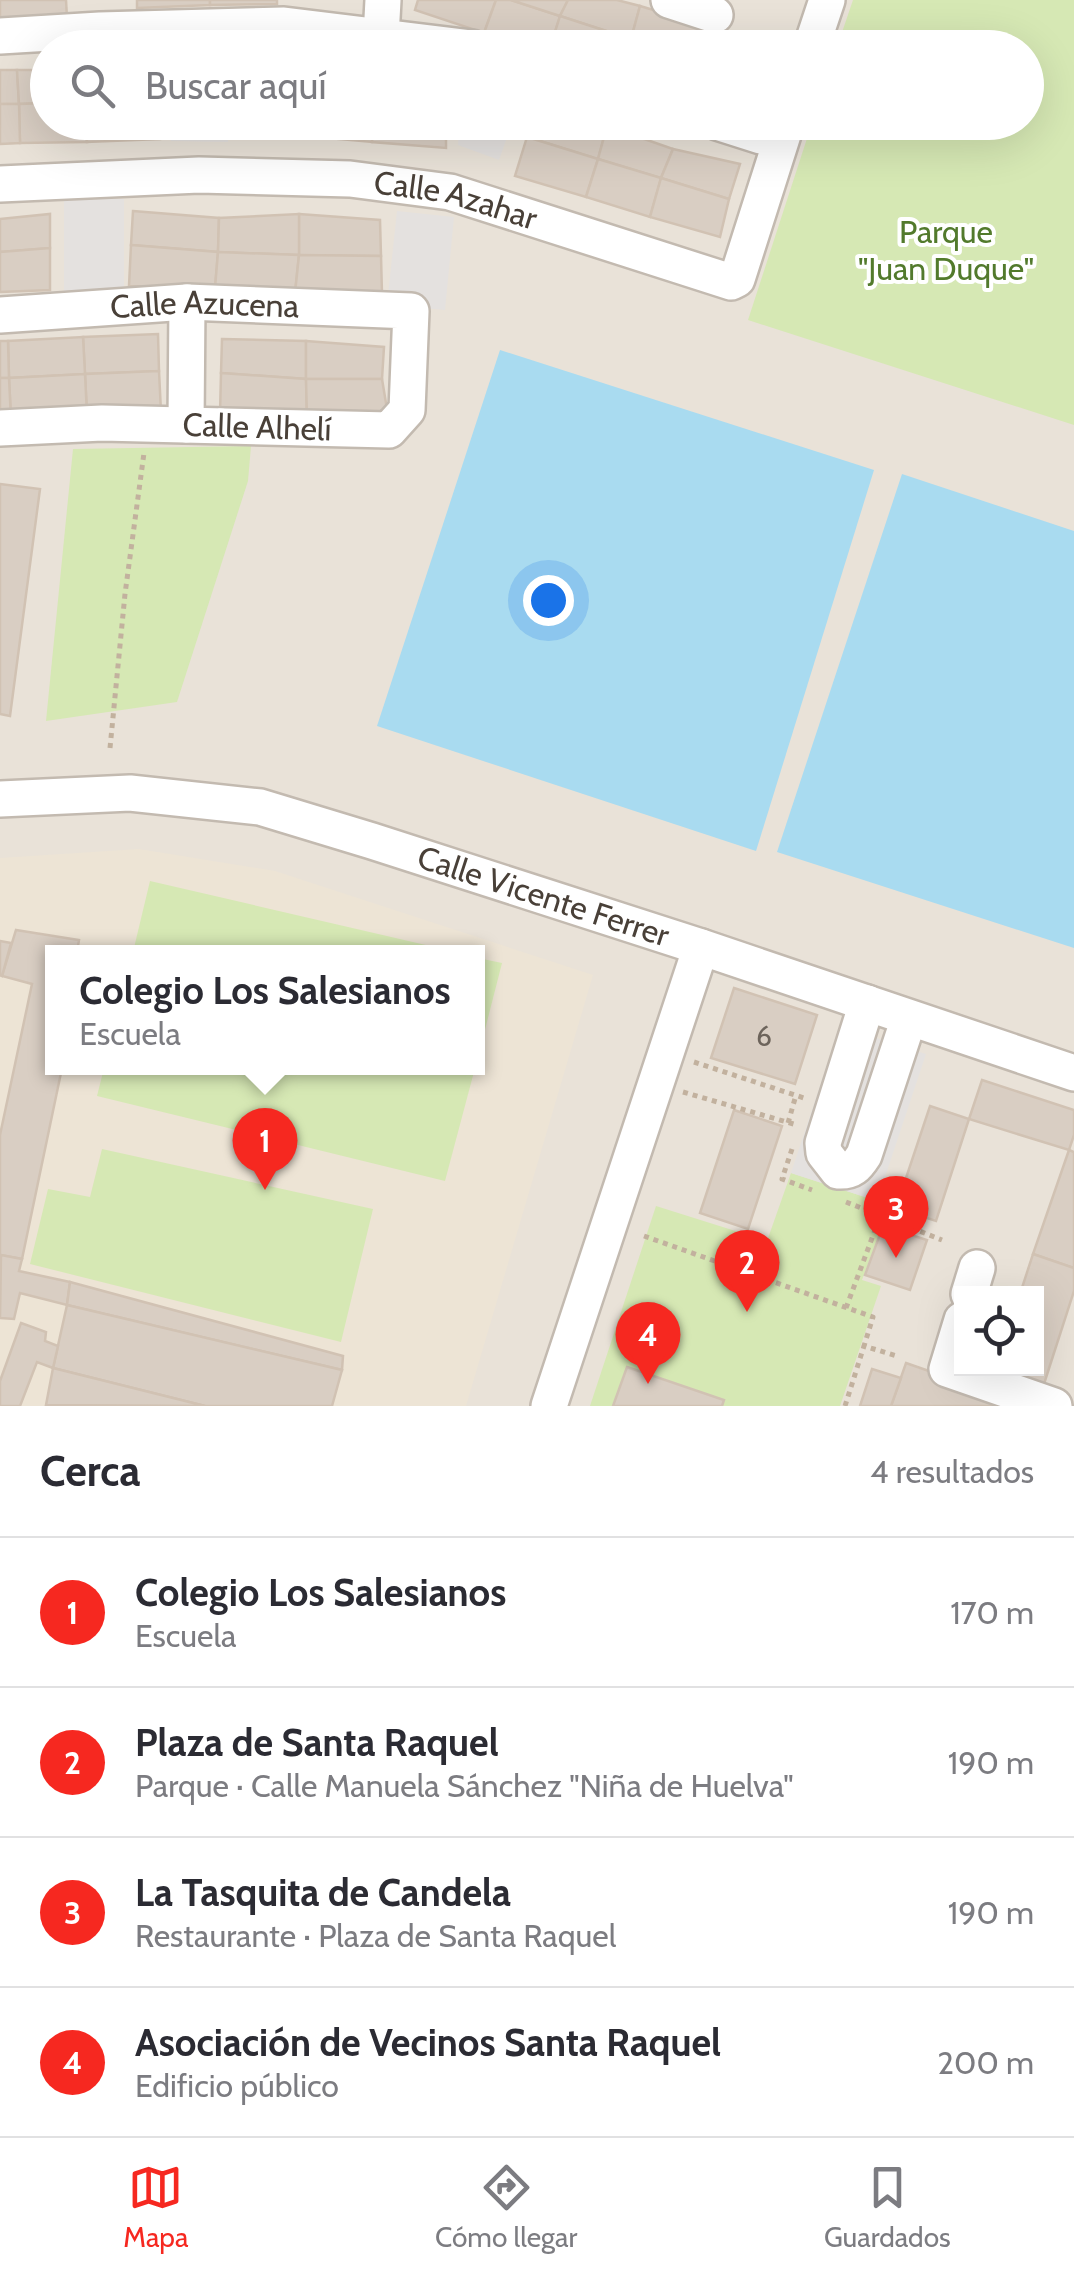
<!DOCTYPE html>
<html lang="es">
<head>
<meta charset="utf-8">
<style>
	:root { --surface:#fff; --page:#f7f7f7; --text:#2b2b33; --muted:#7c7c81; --line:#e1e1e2; --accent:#f62820 }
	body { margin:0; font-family:Cabin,sans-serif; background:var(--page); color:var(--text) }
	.controls { position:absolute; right:30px; bottom:30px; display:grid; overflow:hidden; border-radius:0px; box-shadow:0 10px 40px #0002 }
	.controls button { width:90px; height:90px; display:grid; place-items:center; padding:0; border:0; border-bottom:2px solid var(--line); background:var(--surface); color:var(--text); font:50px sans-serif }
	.you { position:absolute; left:548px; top:600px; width:35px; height:35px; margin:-25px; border:8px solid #fff; border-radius:50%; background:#1a73e8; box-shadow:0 0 0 15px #1a73e833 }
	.badge { display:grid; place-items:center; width:65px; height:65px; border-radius:50%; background:var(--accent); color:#fff; font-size:32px; font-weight:700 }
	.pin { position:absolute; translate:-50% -82px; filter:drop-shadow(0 2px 5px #0008) }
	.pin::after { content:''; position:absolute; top:52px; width:35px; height:30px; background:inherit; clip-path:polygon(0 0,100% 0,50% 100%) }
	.popup { position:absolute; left:45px; top:945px; width:440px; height:130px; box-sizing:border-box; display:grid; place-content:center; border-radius:0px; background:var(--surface); filter:drop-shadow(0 2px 8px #0005); font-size:32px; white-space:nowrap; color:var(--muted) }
	.popup b { font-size:38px; color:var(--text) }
	.popup::after { content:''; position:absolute; left:50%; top:100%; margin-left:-20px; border:20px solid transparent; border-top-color:var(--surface) }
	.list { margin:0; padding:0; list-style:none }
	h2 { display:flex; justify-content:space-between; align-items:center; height:130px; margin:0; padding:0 40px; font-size:42px }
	h2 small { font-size:32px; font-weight:400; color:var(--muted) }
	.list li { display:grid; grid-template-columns:65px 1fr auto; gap:30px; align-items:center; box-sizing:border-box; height:150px; padding:0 40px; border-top:2px solid var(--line) }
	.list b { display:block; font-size:38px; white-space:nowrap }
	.list p { margin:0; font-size:32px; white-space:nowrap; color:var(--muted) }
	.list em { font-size:32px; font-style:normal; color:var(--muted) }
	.icon { flex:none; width:55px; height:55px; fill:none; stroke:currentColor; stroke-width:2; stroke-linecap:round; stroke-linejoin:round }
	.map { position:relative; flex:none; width:1074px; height:1406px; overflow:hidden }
	.search { position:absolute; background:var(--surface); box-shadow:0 10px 40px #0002; left:30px; right:30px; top:30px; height:110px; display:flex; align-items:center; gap:25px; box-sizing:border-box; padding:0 35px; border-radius:55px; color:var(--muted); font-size:38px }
	.sheet { height:730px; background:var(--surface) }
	nav { display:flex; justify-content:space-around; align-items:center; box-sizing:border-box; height:140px; border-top:2px solid var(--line); background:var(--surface); font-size:28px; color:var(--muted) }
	nav a { display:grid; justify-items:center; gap:5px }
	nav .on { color:var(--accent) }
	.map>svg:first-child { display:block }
	.residential { fill:#e9e2d8; fill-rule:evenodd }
	.education { fill:#ede4d5; fill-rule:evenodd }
	.green { fill:#d6e8b4 }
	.parking { fill:#e4e1df }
	.water { fill:#a9dbf0 }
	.building { fill:#d9cec3; stroke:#d1c2b3; stroke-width:2.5 }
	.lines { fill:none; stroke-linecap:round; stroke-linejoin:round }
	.minor-casing { stroke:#c3bab0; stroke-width:40 }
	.path { stroke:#c2b19e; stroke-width:5; stroke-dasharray:5 5; stroke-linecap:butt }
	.minor { stroke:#fff; stroke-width:35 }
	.labels { text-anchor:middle; stroke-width:8; stroke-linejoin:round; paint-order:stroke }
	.number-label { font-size:28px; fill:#6d645b }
	.street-label { font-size:32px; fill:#494038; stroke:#fff }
	.park-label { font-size:32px; fill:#527a2c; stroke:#fff }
</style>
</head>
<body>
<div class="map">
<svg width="1074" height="1406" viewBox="0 0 1074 1406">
	<rect width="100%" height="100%" fill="#f5f0ea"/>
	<path class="residential" d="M0 0H1074V1406H0ZM48 48H1026V122H48ZM52 952H478V1068H52ZM962 1294H1036V1368H962Z"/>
	<path class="education" d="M139 849 275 871 593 975 466 1406H0V858ZM52 952H478V1068H52Z"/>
	<g class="green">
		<polygon points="853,0 1074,0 1074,425 748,320 812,123 1026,122 1026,48 837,47"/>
		<polygon points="251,446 248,481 177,702 46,721 73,449"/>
		<polygon points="150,881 456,952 133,952"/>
		<polygon points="478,958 502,963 478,1057"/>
		<polygon points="104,1068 475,1068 445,1181 97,1096"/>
		<polygon points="102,1149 373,1209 341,1342 30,1264 48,1189 90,1197"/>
		<polygon points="791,1173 890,1205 862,1280 881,1286 840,1406 590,1406 656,1206 767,1241"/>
	</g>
	<g class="parking">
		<polygon points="171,123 228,123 228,142 171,141"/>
		<polygon points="460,123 512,123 499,160 458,145"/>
		<polygon points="64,199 124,199 124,301 64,302"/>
		<polygon points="397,211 454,217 445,310 387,305"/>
		<polygon points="840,1026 926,1054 877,1201 791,1173"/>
	</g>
	<g class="water">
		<polygon points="500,350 874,470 756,851 377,726"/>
		<polygon points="902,474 1074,531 1074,948 777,852"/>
	</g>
	<g class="building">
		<polygon points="0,0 66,0 67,18 0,20"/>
		<polygon points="137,0 210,0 210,5 137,8"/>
		<polygon points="210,0 277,0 277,4 210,5"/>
		<polygon points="418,0 496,0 484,33 415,10"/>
		<polygon points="496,0 511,0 560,16 550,48 525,48 484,33"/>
		<polygon points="511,0 568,0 560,16"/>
		<polygon points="568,0 617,0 640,6 631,39 560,16"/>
		<polygon points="640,6 711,27 705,48 658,48 631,39"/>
		<polygon points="560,16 631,39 629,48 550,48"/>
		<polygon points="0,70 17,70 19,104 0,104"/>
		<polygon points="17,70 48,70 48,103 19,104"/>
		<polygon points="48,103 48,122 86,122 87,142 20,143 19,104"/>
		<polygon points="0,104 19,104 20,143 0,144"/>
		<polygon points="86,122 159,122 160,139 87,142"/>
		<polygon points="233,122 307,122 306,136 233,130"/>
		<polygon points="307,122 374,122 372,142 306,136"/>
		<polygon points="374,122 446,122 446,148 372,142"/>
		<polygon points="531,122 595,122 607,126 598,159 527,137"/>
		<polygon points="607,126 673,149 661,178 598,159"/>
		<polygon points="527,137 598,159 586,197 515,176"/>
		<polygon points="673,149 740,164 729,199 661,178"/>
		<polygon points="598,159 661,178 650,217 586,197"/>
		<polygon points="661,178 729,199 720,237 650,217"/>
		<polygon points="133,211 219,218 218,252 131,245"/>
		<polygon points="50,214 50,248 0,252 0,219"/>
		<polygon points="299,214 380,220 381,256 299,255"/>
		<polygon points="299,214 299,255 218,252 219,218"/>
		<polygon points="131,245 218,252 215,288 129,286"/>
		<polygon points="50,248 50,290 0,292 0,252"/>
		<polygon points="218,252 299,255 295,293 215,288"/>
		<polygon points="299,255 381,256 382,294 295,293"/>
		<polygon points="158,334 159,371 85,374 83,337"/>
		<polygon points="83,337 85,374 9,378 8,341"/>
		<polygon points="222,339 306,341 306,379 221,373"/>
		<polygon points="0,341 8,341 9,378 0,378"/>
		<polygon points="306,341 384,347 382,379 306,379"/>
		<polygon points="159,371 161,412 87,415 85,374"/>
		<polygon points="221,373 306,379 307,418 220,414"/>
		<polygon points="85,374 87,415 11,419 9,378"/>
		<polygon points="0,378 9,378 11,419 0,419"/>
		<polygon points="306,379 382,379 388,415 307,418"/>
		<polygon points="0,484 40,489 10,716 0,714"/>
		<polygon points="16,930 79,940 77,952 52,952 52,1068 62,1068 22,1259 0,1255 0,1135 32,984 2,976"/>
		<polygon points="0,941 11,943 2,976 0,975"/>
		<polygon points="734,988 817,1015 795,1084 711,1058"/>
		<polygon points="982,1080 1074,1110 1074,1135 1069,1150 969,1119"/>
		<polygon points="930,1106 969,1119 936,1221 896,1208"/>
		<polygon points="734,1110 782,1126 748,1229 700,1213"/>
		<polygon points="1069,1150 1074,1152 1074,1268 1033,1254"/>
		<polygon points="883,1226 927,1240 910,1290 865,1275"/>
		<polygon points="1033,1254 1074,1268 1074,1291 1043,1387 996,1368 1036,1368 1036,1294 1020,1294"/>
		<polygon points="1,1255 22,1259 19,1271 70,1282 67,1305 20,1293 14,1319 0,1318"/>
		<polygon points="70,1282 343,1356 342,1370 67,1305"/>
		<polygon points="67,1305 342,1370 332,1406 205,1406 53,1368"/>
		<polygon points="21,1323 46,1332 45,1341 58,1346 53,1368 37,1362 20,1406 0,1406 0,1381"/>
		<polygon points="906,1363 1018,1402 1016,1406 891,1406"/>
		<polygon points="627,1367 724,1400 722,1406 613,1406"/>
		<polygon points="53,1368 205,1406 46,1405"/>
		<polygon points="872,1369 901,1378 891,1406 860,1406"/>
	</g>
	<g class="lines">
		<defs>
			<g id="minor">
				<polyline points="669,0 715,15"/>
				<polyline points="0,36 100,30 284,25 472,48"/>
				<polyline points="381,37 383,0"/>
				<polyline points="811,48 827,0"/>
				<polyline points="717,122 761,136"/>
				<path id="s1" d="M0 184 199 175 350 179 450 192 731 282 737 279 787 122"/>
				<path id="s2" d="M0 315 187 302 411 311 407 410 389 430 102 423 0 428"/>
				<polyline points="186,425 187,302"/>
				<path id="s3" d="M0 799 130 793 260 807 372 841 701 947 1074 1073"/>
				<path d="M867 1003 823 1143 824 1153 838 1171C852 1172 857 1166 864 1155L909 1018"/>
				<polyline points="969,1294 977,1268"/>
				<polyline points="962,1320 947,1369 1054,1406"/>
				<polyline points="549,1406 701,947"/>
			</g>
		</defs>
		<use href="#minor" class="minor-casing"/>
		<g class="path">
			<polyline points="110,748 125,594 144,453"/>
			<polyline points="694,1062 807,1099"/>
			<polyline points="683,1092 797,1125"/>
			<polyline points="788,1123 796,1095"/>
			<polyline points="792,1149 782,1179 812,1190"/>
			<polyline points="846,1202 942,1240"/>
			<polyline points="644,1236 873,1317 864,1346"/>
			<polyline points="846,1308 881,1214"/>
			<polyline points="845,1406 864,1346 897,1356"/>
		</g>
		<use href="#minor" class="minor"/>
	</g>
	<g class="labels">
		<g class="number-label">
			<text x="764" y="1046">6</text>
		</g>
		<g class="street-label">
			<text dy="11" stroke="none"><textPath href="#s1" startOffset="458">Calle Azahar</textPath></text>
			<text dy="11" stroke="none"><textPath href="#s2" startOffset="205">Calle Azucena</textPath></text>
			<text transform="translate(257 427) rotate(2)" y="11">Calle Alhelí</text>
			<text dy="11" stroke="none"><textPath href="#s3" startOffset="558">Calle Vicente Ferrer</textPath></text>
		</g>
		<g class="park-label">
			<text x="946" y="243">Parque<tspan x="946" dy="37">"Juan Duque"</tspan></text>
		</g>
	</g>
</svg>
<div class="controls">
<button><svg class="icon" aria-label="locate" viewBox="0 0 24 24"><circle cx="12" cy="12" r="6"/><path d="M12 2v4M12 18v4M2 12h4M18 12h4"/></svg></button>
</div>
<div class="you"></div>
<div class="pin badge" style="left:265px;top:1190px">1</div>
<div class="popup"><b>Colegio Los Salesianos</b>Escuela</div>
<div class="pin badge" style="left:747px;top:1312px">2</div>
<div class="pin badge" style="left:896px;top:1258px">3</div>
<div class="pin badge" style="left:648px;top:1384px">4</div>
<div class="search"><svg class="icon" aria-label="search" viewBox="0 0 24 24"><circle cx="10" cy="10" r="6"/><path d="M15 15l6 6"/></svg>Buscar aquí</div>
</div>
<section class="sheet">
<h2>Cerca<small>4 resultados</small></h2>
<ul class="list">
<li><span class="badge">1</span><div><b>Colegio Los Salesianos</b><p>Escuela</p></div><em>170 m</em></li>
<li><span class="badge">2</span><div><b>Plaza de Santa Raquel</b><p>Parque · Calle Manuela Sánchez &quot;Niña de Huelva&quot;</p></div><em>190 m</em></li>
<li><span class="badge">3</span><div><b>La Tasquita de Candela</b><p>Restaurante · Plaza de Santa Raquel</p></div><em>190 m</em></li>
<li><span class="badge">4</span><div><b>Asociación de Vecinos Santa Raquel</b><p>Edificio público</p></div><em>200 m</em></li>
</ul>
</section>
<nav>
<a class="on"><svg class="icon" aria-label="map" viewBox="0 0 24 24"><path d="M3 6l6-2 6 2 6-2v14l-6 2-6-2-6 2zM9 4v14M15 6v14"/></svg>Mapa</a>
<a><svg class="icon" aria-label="directions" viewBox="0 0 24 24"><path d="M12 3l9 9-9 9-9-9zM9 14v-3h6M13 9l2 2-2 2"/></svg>Cómo llegar</a>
<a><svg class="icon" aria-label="saved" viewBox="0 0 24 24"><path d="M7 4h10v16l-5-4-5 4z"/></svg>Guardados</a>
</nav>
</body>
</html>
